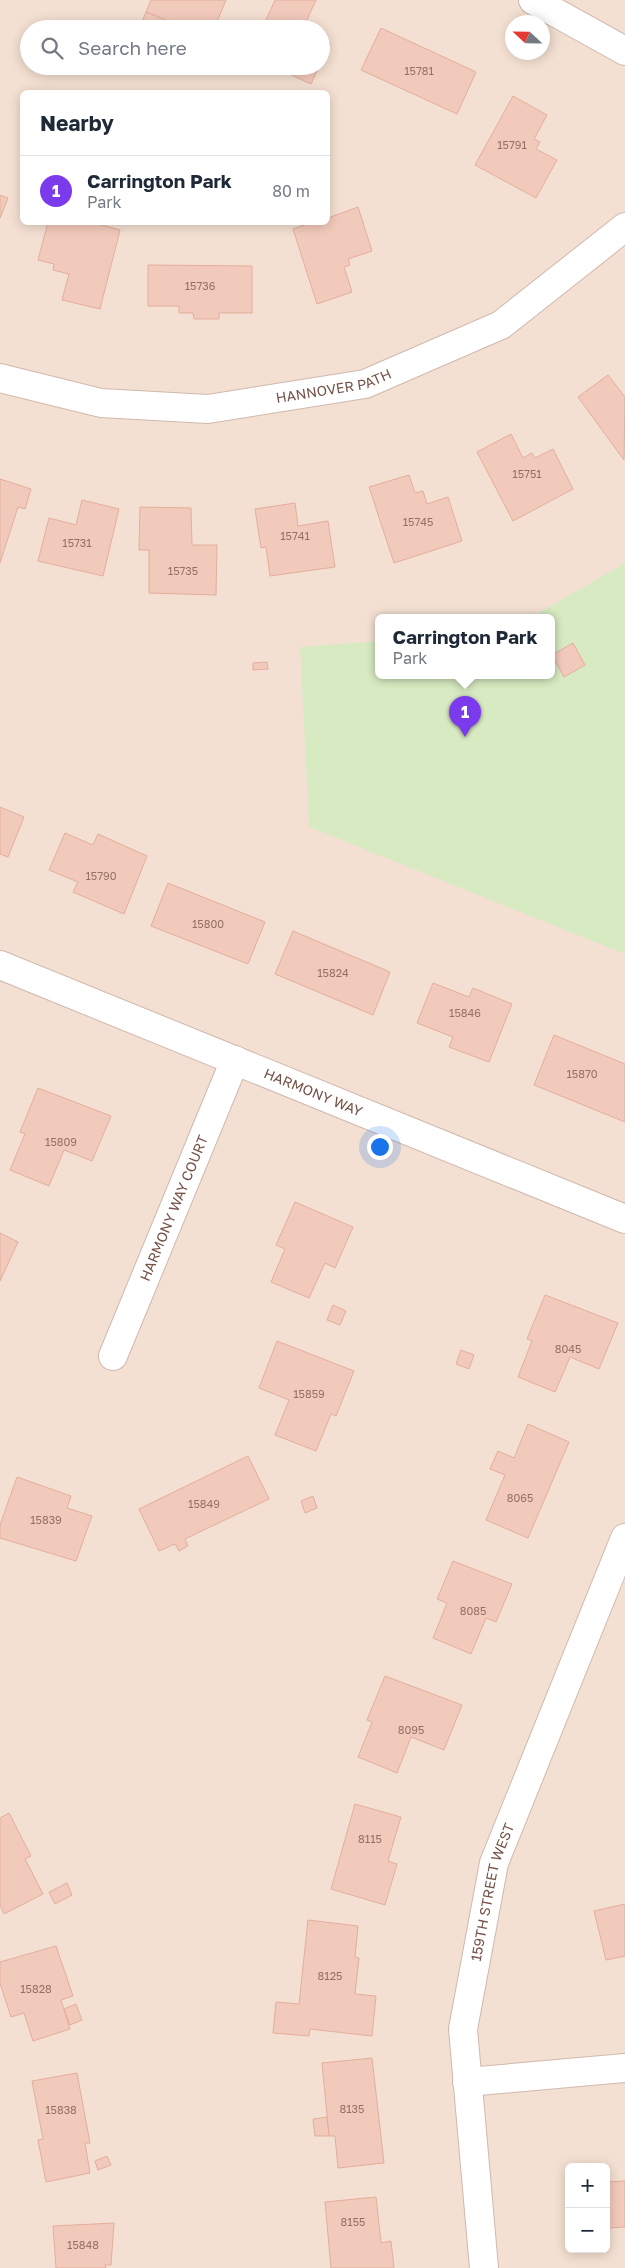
<!DOCTYPE html>
<html lang="en">
<head>
<meta charset="utf-8">
<style>
	:root { --surface:#fff; --page:#f2f2f3; --text:#1f2937; --muted:#747a83; --line:#e0e1e3; --accent:#7c3aed }
	body { margin:0; font-family:"Golos Text",sans-serif; background:var(--page); color:var(--text) }
	.controls { position:absolute; right:15px; bottom:15px; display:grid; overflow:hidden; border-radius:8px; box-shadow:0 2px 12px #0003 }
	.controls button { width:45px; height:45px; display:grid; place-items:center; padding:0; border:0; border-bottom:1px solid var(--line); background:var(--surface); color:var(--text); font:25px sans-serif }
	.compass { position:absolute; left:505px; top:15px; width:45px; height:45px; border-radius:50%; background:var(--surface); box-shadow:0 2px 12px #0003; rotate:292deg }
	.you { position:absolute; left:379px; top:1146px; width:18px; height:18px; margin:-12px; border:4px solid #fff; border-radius:50%; background:#1a73e8; box-shadow:0 0 0 8px #1a73e833 }
	.badge { display:grid; place-items:center; width:32px; height:32px; border-radius:50%; background:var(--accent); color:#fff; font-size:16px; font-weight:700 }
	.pin { position:absolute; translate:-50% -41px; filter:drop-shadow(0 1px 2px #0008) }
	.pin::after { content:''; position:absolute; top:26px; width:18px; height:15px; background:inherit; clip-path:polygon(0 0,100% 0,50% 100%) }
	.popup { position:absolute; left:375px; top:614px; width:180px; height:65px; box-sizing:border-box; display:grid; place-content:center; border-radius:8px; background:var(--surface); filter:drop-shadow(0 1px 4px #0005); font-size:16px; white-space:nowrap; color:var(--muted) }
	.popup b { font-size:19px; color:var(--text) }
	.popup::after { content:''; position:absolute; left:50%; top:100%; margin-left:-10px; border:10px solid transparent; border-top-color:var(--surface) }
	.list { margin:0; padding:0; list-style:none }
	h2 { display:flex; justify-content:space-between; align-items:center; height:65px; margin:0; padding:0 20px; font-size:21px }
	h2 small { font-size:16px; font-weight:400; color:var(--muted) }
	.list li { display:grid; grid-template-columns:32px 1fr auto; gap:15px; align-items:center; box-sizing:border-box; height:70px; padding:0 20px; border-top:1px solid var(--line) }
	.list b { display:block; font-size:19px; white-space:nowrap }
	.list p { margin:0; font-size:16px; white-space:nowrap; color:var(--muted) }
	.list em { font-size:16px; font-style:normal; color:var(--muted) }
	.icon { flex:none; width:28px; height:28px; fill:none; stroke:currentColor; stroke-width:2; stroke-linecap:round; stroke-linejoin:round }
	.map { position:relative; flex:none; width:625px; height:2268px; overflow:hidden }
	.search { position:absolute; background:var(--surface); box-shadow:0 2px 12px #0003; left:20px; top:20px; width:310px; height:55px; display:flex; align-items:center; gap:12px; box-sizing:border-box; padding:0 18px; border-radius:28px; color:var(--muted); font-size:19px }
	.panel { position:absolute; background:var(--surface); box-shadow:0 2px 12px #0003; left:20px; top:90px; width:310px; height:135px; border-radius:8px }
	.map>svg:first-child { display:block }
	.residential { fill:#f4e0d2; fill-rule:evenodd }
	.green { fill:#d8eac2 }
	.building { fill:#f2cabb; stroke:#e4ad9c }
	.lines { fill:none; stroke-linecap:round; stroke-linejoin:round }
	.minor-casing { stroke:#d0b8ad; stroke-width:30 }
	.minor { stroke:#fff; stroke-width:28 }
	.labels { text-anchor:middle; stroke-width:4.5; stroke-linejoin:round; paint-order:stroke }
	.number-label { font-size:11px; fill:#947166 }
	.street-label { font-size:14px; fill:#755349; stroke:#fff4ea }
</style>
</head>
<body>
<div class="map">
<svg width="625" height="2268" viewBox="0 0 625 2268">
	<rect width="100%" height="100%" fill="#fcefe4"/>
	<path class="residential" d="M0 0H625V2268H0ZM512 22H542V52H512ZM29 29H321V66H29ZM22 92H328V222H22ZM379 618H551V676H379ZM569 2167H606V2249H569Z"/>
	<polygon class="green" points="625,563 625,954 309,827 300,647 379,641 379,676 551,676 551,618 530,618"/>
	<g class="building">
		<polygon points="151,0 226,0 214,29 186,29 146,12"/>
		<polygon points="275,0 316,0 305,24 310,27 309,29 262,29"/>
		<polygon points="146,12 166,20 162,29 139,29"/>
		<polygon points="381,28 476,72 457,114 361,70"/>
		<polygon points="321,39 330,43 321,61"/>
		<polygon points="272,66 319,66 311,84"/>
		<polygon points="513,96 547,115 534,139 540,142 536,149 557,160 536,198 475,165"/>
		<polygon points="0,195 8,198 0,218"/>
		<polygon points="358,207 372,251 348,259 350,265 344,267 352,292 317,304 293,229 313,222 328,222 328,218"/>
		<polygon points="48,222 91,222 120,230 100,309 62,300 69,274 53,270 54,264 38,260"/>
		<polygon points="148,265 252,266 252,313 219,313 219,319 194,319 193,313 179,313 179,306 148,306"/>
		<polygon points="608,375 625,397 624,460 578,397"/>
		<polygon points="511,434 523,458 532,453 535,458 553,449 573,489 513,521 477,452"/>
		<polygon points="409,475 415,493 423,491 427,504 448,497 462,541 394,563 369,487"/>
		<polygon points="0,479 31,489 25,509 18,507 0,563"/>
		<polygon points="82,500 119,509 103,576 38,561 49,518 76,525"/>
		<polygon points="295,503 298,526 328,521 335,567 270,576 266,547 261,548 255,509"/>
		<polygon points="140,507 191,508 192,545 217,545 216,595 149,593 149,550 139,550"/>
		<polygon points="573,643 585,665 564,677 552,655"/>
		<polygon points="267,662 268,669 253,670 253,663"/>
		<polygon points="0,807 24,817 8,857 0,854"/>
		<polygon points="65,833 93,845 98,834 147,856 124,914 73,892 78,882 49,870"/>
		<polygon points="168,883 265,922 248,964 151,926"/>
		<polygon points="293,931 390,972 373,1015 275,974"/>
		<polygon points="433,983 469,997 473,988 512,1004 489,1062 449,1047 453,1037 417,1023"/>
		<polygon points="554,1035 625,1064 625,1122 534,1085"/>
		<polygon points="38,1088 111,1116 92,1161 64,1150 49,1186 10,1170 25,1134 20,1132"/>
		<polygon points="295,1202 353,1227 335,1268 325,1263 309,1298 271,1282 285,1249 276,1245"/>
		<polygon points="0,1233 18,1242 0,1281"/>
		<polygon points="545,1295 618,1323 599,1369 570,1357 555,1392 518,1377 532,1341 527,1339"/>
		<polygon points="333,1305 346,1311 340,1325 327,1320"/>
		<polygon points="277,1341 354,1371 336,1416 331,1414 316,1451 275,1435 289,1400 259,1388"/>
		<polygon points="461,1350 474,1355 469,1369 456,1364"/>
		<polygon points="528,1424 569,1442 528,1538 486,1520 505,1475 490,1469 498,1451 514,1458"/>
		<polygon points="248,1456 269,1499 185,1539 188,1546 179,1551 175,1544 159,1551 139,1509"/>
		<polygon points="17,1477 71,1496 67,1508 92,1516 76,1561 0,1538 0,1525"/>
		<polygon points="313,1496 317,1508 305,1513 301,1501"/>
		<polygon points="453,1561 512,1584 496,1622 486,1618 471,1654 433,1638 447,1603 437,1599"/>
		<polygon points="385,1676 462,1705 444,1750 411,1737 397,1773 358,1757 372,1722 367,1720"/>
		<polygon points="355,1804 401,1817 388,1861 397,1864 385,1905 331,1889"/>
		<polygon points="9,1813 31,1856 25,1859 43,1894 4,1914 0,1905 0,1818"/>
		<polygon points="67,1883 72,1895 55,1904 49,1892"/>
		<polygon points="625,1904 625,1956 606,1960 594,1911"/>
		<polygon points="308,1920 358,1926 355,1957 359,1958 355,1994 376,1996 372,2036 310,2029 309,2036 273,2033 276,2002 299,2004"/>
		<polygon points="56,1946 73,1996 61,2000 70,2029 33,2041 24,2013 11,2017 0,1983 0,1962"/>
		<polygon points="76,2004 82,2020 70,2025 64,2009"/>
		<polygon points="372,2058 384,2163 338,2168 335,2136 329,2136 322,2063"/>
		<polygon points="77,2073 90,2143 85,2143 90,2173 46,2182 38,2140 43,2139 32,2081"/>
		<polygon points="327,2117 329,2136 315,2136 313,2119"/>
		<polygon points="107,2156 111,2165 98,2170 95,2161"/>
		<polygon points="625,2181 625,2227 606,2228 606,2182"/>
		<polygon points="376,2197 381,2243 391,2241 394,2268 331,2268 325,2202"/>
		<polygon points="114,2223 111,2265 105,2265 106,2268 56,2268 53,2226"/>
	</g>
	<g class="lines">
		<defs>
			<g id="minor">
				<polyline points="533,0 625,51"/>
				<path id="s1" d="M0 378 101 403 208 409 365 384 501 325 625 227"/>
				<path id="s2" d="M0 965 625 1219"/>
				<path id="s3" d="M113 1356 235 1060"/>
				<polyline points="467,2082 625,2068"/>
				<path id="s4" d="M484 2268 463 2029 494 1863 625 1538"/>
			</g>
		</defs>
		<use href="#minor" class="minor-casing"/>
		<use href="#minor" class="minor"/>
	</g>
	<g class="labels">
		<g class="number-label">
			<text x="419" y="75">15781</text>
			<text x="512" y="149">15791</text>
			<text x="200" y="290">15736</text>
			<text x="527" y="478">15751</text>
			<text x="418" y="526">15745</text>
			<text x="295" y="540">15741</text>
			<text x="77" y="547">15731</text>
			<text x="183" y="575">15735</text>
			<text x="101" y="880">15790</text>
			<text x="208" y="928">15800</text>
			<text x="333" y="977">15824</text>
			<text x="465" y="1017">15846</text>
			<text x="582" y="1078">15870</text>
			<text x="61" y="1146">15809</text>
			<text x="568" y="1353">8045</text>
			<text x="309" y="1398">15859</text>
			<text x="520" y="1502">8065</text>
			<text x="204" y="1508">15849</text>
			<text x="46" y="1524">15839</text>
			<text x="473" y="1615">8085</text>
			<text x="411" y="1734">8095</text>
			<text x="370" y="1843">8115</text>
			<text x="330" y="1980">8125</text>
			<text x="36" y="1993">15828</text>
			<text x="352" y="2113">8135</text>
			<text x="61" y="2114">15838</text>
			<text x="353" y="2226">8155</text>
			<text x="83" y="2249">15848</text>
		</g>
		<g class="street-label">
			<text dy="5" stroke="none"><textPath href="#s1" startOffset="339">HANNOVER PATH</textPath></text>
			<text dy="5" stroke="none"><textPath href="#s2" startOffset="338">HARMONY WAY</textPath></text>
			<text dy="5" stroke="none"><textPath href="#s3" startOffset="160">HARMONY WAY COURT</textPath></text>
			<text dy="5" stroke="none"><textPath href="#s4" startOffset="380">159TH STREET WEST</textPath></text>
		</g>
	</g>
</svg>
<div class="controls">
<button>+</button>
<button>−</button>
</div>
<svg class="compass" viewBox="-18 -18 36 36"><path d="M0-13l5 13h-10z" fill="#e53935"/><path d="M0 13l5-13h-10z" fill="#747a83"/></svg>
<div class="you"></div>
<div class="pin badge" style="left:465px;top:737px">1</div>
<div class="popup"><b>Carrington Park</b>Park</div>
<div class="search"><svg class="icon" aria-label="search" viewBox="0 0 24 24"><circle cx="10" cy="10" r="6"/><path d="M15 15l6 6"/></svg>Search here</div>
<section class="panel">
<h2>Nearby<small></small></h2>
<ul class="list">
<li><span class="badge">1</span><div><b>Carrington Park</b><p>Park</p></div><em>80 m</em></li>
</ul>
</section>
</div>
</body>
</html>
